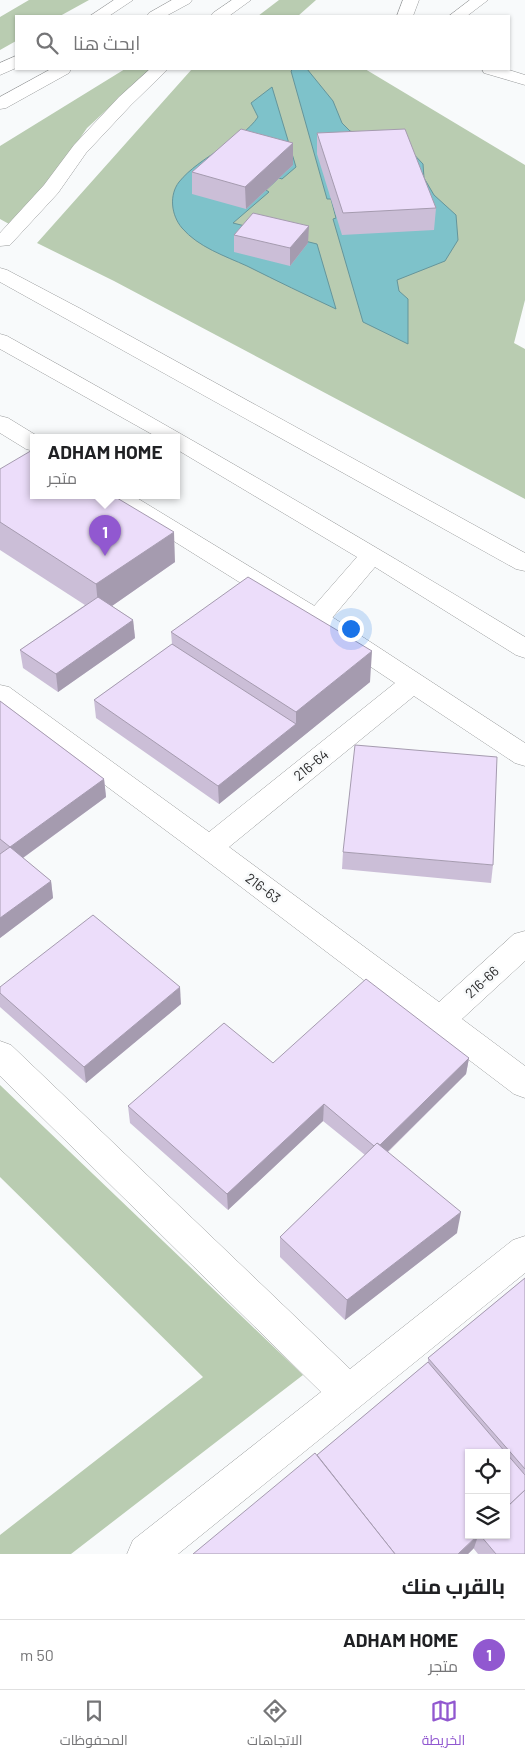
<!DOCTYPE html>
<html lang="ar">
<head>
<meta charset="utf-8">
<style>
	:root { --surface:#fff; --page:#f2f2f2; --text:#202124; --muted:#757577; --line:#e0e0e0; --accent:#9158d0 }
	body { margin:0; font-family:Barlow,Cairo,sans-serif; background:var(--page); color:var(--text); direction:rtl }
	.controls { position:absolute; right:15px; bottom:15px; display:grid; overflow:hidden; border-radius:0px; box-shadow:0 1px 4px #0004 }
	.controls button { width:45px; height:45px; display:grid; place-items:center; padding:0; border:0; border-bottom:1px solid var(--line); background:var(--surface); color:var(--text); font:25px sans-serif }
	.you { position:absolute; left:350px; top:628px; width:18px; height:18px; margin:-12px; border:4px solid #fff; border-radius:50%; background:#1a73e8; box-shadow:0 0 0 8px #1a73e833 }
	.badge { display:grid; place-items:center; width:32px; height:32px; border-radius:50%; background:var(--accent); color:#fff; font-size:16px; font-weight:700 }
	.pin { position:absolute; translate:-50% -41px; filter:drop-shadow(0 1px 2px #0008) }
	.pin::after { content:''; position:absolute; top:26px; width:18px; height:15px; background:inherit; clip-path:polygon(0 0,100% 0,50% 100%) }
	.popup { position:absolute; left:30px; top:434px; width:150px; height:65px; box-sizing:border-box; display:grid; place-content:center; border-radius:0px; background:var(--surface); filter:drop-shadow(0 1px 4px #0005); font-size:16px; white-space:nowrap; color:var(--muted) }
	.popup b { font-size:19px; color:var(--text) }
	.popup::after { content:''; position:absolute; left:50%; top:100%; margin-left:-10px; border:10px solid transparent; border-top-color:var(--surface) }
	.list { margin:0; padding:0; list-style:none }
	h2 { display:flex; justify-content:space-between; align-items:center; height:65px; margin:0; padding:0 20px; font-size:21px }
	h2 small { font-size:16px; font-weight:400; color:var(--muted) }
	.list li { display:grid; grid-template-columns:32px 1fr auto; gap:15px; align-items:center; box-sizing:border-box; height:70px; padding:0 20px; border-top:1px solid var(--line) }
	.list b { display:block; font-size:19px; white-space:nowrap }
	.list p { margin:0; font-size:16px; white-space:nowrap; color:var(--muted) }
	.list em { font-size:16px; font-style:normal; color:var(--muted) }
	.icon { flex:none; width:28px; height:28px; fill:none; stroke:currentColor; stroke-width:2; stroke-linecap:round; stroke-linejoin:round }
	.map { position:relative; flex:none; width:525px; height:1554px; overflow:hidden; direction:ltr }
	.search { position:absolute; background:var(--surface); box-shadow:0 1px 4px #0004; left:15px; right:15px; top:15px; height:55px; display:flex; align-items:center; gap:12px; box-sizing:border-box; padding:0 18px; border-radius:0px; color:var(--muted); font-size:19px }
	.sheet { height:135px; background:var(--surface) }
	nav { display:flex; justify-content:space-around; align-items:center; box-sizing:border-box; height:70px; border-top:1px solid var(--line); background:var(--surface); font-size:14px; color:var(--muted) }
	nav a { display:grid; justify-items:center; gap:2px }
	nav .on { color:var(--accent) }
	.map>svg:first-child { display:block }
	.green { fill:#b9ccb1 }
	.water { fill:#7ec2ca; stroke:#65959b }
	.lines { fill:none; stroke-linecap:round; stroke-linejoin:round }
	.minor-casing { stroke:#999b9c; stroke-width:1 }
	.major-casing { stroke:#999b9c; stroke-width:1 }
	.highway-casing { stroke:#999b9c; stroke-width:1 }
	.minor { fill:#fff; fill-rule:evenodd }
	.major { fill:#fff; fill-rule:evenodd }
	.highway { fill:#fff; fill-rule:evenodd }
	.wall { fill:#cbbed7; fill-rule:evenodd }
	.shaded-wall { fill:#a59baf }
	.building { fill:#ecddfa; stroke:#a59baf }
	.labels { text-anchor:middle; stroke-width:5; stroke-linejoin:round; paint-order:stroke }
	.street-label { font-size:14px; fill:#2b2b2c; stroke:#f8fafb }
</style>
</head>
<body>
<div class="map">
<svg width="525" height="1554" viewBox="0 0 525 1554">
	<rect width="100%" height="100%" fill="#f8fafb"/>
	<g class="green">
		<polygon points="29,0 89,0 60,16 16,16 16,41 0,50 0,17"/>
		<polygon points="279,0 316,0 298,16 258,16"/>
		<polygon points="125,69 151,69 87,128 43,192 9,224 0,219 0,146"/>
		<polygon points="192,69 365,69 525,165 525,300 514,343 525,349 525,499 114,281 37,243"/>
		<polygon points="0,1085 303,1375 71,1554 0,1554 0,1535 203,1377 0,1177"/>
	</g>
	<g class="water">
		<polygon points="293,69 307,69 333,101 342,123 350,131 406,146 423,164 424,178 434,195 456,215 458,240 445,261 397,280 399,291 408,299 408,344 363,322 333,219 336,218 331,199 327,199 291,71"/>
		<path d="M272 87 296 167 282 179 279 178 266 190 269 192 233 223 317 244 336 309C306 295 277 281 247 266 225 256 198 247 182 228 171 215 169 195 179 182 200 156 241 142 258 117L251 103Z"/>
	</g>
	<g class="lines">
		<defs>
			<g id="minor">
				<polygon points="232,0 251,0 229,16 211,16 213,13"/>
				<polygon points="403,0 419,0 413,16 397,16"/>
				<polygon points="470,0 488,0 467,16 449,16"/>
				<polygon points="150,69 168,69 131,105 86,153 58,193 10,245 0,246 0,233 44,185 74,145 119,97"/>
				<polygon points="482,69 506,69 525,75 525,85 484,73"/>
				<polygon points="0,416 8,418 39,437 34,437 34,451 26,449 0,433"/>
				<polygon points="104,495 132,495 326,613 525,743 525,766 515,763 414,696 229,847 439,1002 514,934 525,931 525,961 462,1019 525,1066 525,1098 514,1094 199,855 0,707 0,685 9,687 209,832 395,683 308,625 108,500"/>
				<polygon points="0,1041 11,1045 350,1369 513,1240 525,1236 525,1273 178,1554 127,1554 133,1540 321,1392 0,1076"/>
			</g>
			<g id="major">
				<polygon points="114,0 133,0 109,16 90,16"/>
				<polygon points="172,0 192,0 190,3 166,16 147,16 149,13"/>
				<polygon points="16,56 16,68 0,75 0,63"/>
				<polygon points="51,69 71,69 69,73 6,108 0,109 0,97"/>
			</g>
			<g id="highway">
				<polygon points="0,268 7,270 81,309 525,553 525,571 516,569 0,282"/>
				<path d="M0 334 7 336C182 433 354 533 525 637V658L516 655 375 567 326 625 317 628 308 625 304 619 308 613 357 557 176 449V437H157L0 349Z"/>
			</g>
		</defs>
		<use href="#minor" class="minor-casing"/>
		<use href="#major" class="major-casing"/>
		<use href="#highway" class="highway-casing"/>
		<use href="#minor" class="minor"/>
		<use href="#major" class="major"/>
		<use href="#highway" class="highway"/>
	</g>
	<g class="wall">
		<polygon points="317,133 436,208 434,230 342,235 317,154"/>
		<polygon points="293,143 293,165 246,209 192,194 192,172"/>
		<polygon points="234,235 308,243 290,266 234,252"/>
		<polygon points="0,469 175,562 112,606 133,620 135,638 58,692 23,668 20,650 85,605 0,550"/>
		<polygon points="171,632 370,682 219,804 96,718 94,700 172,644"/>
		<polygon points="0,701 104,779 106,797 23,858 51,881 53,898 0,938"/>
		<polygon points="343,852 493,865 491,883 342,869"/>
		<polygon points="0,987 181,1004 86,1083 0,1007"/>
		<polygon points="469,1058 466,1074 388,1152 457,1233 345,1320 280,1257 280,1237 365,1155 323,1121 228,1210 130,1123 128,1106 273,1063"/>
		<path d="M525 1278V1554H478L474 1549V1548L468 1554H193L317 1455 428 1362V1358ZM469 1453 506 1535H469Z"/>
	</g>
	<g class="shaded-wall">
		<polygon points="293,143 293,165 246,209 245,187"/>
		<polygon points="309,226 308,243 290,266 290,248"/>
		<polygon points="174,532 175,562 99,615 96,584"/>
		<polygon points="133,620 135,638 58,692 56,674"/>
		<polygon points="372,651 370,682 296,742 296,712"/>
		<polygon points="296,724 296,742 219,804 218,786"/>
		<polygon points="104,779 106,797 13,865 10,847"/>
		<polygon points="51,881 53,898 0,938 0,918"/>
		<polygon points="180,987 181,1004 86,1083 84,1067"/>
		<polygon points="469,1058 466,1074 375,1164 377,1148"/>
		<polygon points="324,1104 323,1121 228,1210 227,1194"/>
		<polygon points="461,1212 457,1233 345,1320 347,1300"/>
		<polygon points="478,1536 474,1548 468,1554 458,1554"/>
	</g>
	<g class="building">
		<polygon points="241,129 293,143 245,187 192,172"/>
		<polygon points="405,129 436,208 343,213 317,133"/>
		<polygon points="253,213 309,226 290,248 234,235"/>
		<polygon points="34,449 34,495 112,495 174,532 96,584 0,522 0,469"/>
		<polygon points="248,577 372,651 296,712 171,632"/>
		<polygon points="98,597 133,620 56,674 20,650"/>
		<polygon points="172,644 296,724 218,786 94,700"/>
		<polygon points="0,701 104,779 10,847 51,881 0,918 0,854 10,847 0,839"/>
		<polygon points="355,745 497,757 493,865 343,852"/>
		<polygon points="93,915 180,987 84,1067 0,993 0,987"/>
		<polygon points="366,979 469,1058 380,1145 377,1143 374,1146 324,1104 227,1194 128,1106 224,1023 273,1063"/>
		<polygon points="377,1143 461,1212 347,1300 280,1237"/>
		<polygon points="525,1278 525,1469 428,1358"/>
		<polygon points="428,1362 506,1453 469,1453 469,1535 478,1535 458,1554 395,1554 317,1455"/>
		<polygon points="315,1453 395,1554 193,1554"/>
		<polygon points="506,1453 525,1475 525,1490 506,1508"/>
		<polygon points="525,1490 525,1554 496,1554 480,1535 506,1535 506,1508"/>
	</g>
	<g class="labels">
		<g class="street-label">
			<text transform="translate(311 765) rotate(-39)" y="5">216-64</text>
			<text transform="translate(263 888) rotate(37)" y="5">216-63</text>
			<text transform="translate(482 982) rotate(-42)" y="5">216-66</text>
		</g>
	</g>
</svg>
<div class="controls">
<button><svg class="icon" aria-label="locate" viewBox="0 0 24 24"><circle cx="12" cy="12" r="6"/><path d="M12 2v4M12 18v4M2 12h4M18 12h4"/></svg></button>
<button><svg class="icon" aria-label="layers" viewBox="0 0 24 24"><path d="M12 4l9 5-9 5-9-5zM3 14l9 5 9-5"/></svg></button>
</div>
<div class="you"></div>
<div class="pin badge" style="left:105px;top:556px">1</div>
<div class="popup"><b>ADHAM HOME</b>متجر</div>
<div class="search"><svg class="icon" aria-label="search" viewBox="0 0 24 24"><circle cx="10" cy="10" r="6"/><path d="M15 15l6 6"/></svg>ابحث هنا</div>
</div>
<section class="sheet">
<h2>بالقرب منك<small></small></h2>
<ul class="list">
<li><span class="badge">1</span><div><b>ADHAM HOME</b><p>متجر</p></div><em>50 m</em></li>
</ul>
</section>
<nav>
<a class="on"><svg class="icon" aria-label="map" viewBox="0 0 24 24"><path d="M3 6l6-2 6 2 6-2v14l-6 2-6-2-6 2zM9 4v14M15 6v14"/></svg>الخريطة</a>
<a><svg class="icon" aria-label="directions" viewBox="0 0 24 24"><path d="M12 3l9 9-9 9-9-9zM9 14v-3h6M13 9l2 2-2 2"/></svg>الاتجاهات</a>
<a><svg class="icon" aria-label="saved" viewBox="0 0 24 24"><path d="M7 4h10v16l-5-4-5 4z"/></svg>المحفوظات</a>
</nav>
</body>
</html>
